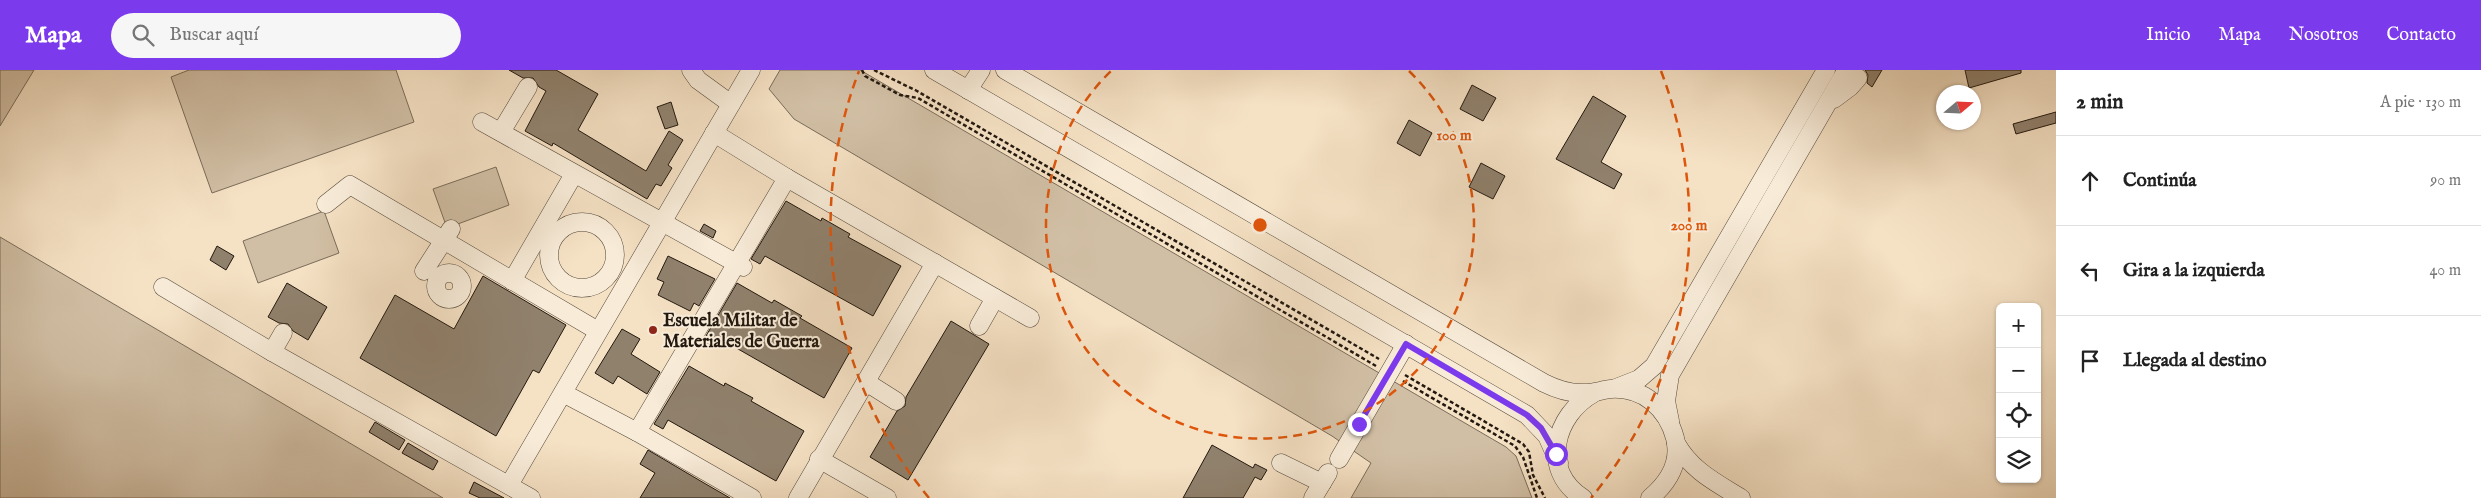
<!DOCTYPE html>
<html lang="es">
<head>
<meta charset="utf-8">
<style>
	:root { --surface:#fff; --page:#f6f6f6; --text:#222; --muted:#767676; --line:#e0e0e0; --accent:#7c3aed }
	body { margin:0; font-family:"IM FELL English",serif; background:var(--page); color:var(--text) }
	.controls { position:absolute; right:15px; bottom:15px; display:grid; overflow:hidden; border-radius:8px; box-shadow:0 1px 4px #0004 }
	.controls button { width:45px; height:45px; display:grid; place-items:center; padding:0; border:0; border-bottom:1px solid var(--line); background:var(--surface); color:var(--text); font:25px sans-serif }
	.compass { position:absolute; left:1936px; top:15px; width:45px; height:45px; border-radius:50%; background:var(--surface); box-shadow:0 1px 4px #0004; rotate:71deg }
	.stop { position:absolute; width:15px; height:15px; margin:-11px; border:4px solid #7c3aed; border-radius:50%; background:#fff }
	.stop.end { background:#7c3aed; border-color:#fff; box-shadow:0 1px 5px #0008 }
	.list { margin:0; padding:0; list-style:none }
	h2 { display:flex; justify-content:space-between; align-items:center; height:65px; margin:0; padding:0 20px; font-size:21px }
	h2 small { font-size:16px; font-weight:400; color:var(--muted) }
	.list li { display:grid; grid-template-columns:32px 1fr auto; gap:15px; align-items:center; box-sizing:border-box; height:90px; padding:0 20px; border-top:1px solid var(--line) }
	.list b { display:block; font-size:19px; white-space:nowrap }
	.list em { font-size:16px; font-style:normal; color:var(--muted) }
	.icon { flex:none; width:28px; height:28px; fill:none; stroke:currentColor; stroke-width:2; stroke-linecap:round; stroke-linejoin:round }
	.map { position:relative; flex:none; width:2056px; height:428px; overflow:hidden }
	header { display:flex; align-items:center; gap:30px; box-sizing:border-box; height:70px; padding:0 25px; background:var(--accent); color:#fff }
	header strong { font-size:24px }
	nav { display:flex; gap:28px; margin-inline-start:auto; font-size:18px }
	.search { width:350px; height:45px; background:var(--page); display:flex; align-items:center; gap:12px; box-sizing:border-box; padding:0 18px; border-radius:28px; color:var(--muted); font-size:19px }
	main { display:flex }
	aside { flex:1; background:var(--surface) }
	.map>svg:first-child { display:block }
	.green { fill:#d1bfa5; stroke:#7a6c5a }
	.building { fill:#90816d; stroke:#22180f }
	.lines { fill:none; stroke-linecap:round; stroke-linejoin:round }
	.minor-casing { stroke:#574a3c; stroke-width:19 }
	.path { stroke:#22180f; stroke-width:2.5; stroke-dasharray:4 2.5; stroke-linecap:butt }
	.minor { stroke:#f8ecd9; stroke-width:18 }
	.route { stroke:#7c3aed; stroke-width:6 }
	.ring { fill:none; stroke:#de560c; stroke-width:2.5; stroke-dasharray:9 6 }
	.poi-dot { fill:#8f2418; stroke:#f8ecd9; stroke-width:2 }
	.labels { text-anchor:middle; stroke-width:4; stroke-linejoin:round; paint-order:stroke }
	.poi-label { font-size:18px; font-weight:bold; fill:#22180f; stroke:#f8ecd9; text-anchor:start }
	.centre { fill:#de560c; stroke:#f8ecd9; stroke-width:2.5 }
	.ring-label { font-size:15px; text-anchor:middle; font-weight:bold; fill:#de560c; stroke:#f8ecd9; stroke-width:4; stroke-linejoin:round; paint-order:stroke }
</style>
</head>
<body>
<header>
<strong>Mapa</strong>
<div class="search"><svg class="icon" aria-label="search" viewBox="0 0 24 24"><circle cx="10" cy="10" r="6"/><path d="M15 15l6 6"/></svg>Buscar aquí</div>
<nav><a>Inicio</a><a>Mapa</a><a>Nosotros</a><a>Contacto</a></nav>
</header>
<main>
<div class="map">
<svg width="2056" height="428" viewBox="0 0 2056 428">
	<rect width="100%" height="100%" fill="#f5e1c4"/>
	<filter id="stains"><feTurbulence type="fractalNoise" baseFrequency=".004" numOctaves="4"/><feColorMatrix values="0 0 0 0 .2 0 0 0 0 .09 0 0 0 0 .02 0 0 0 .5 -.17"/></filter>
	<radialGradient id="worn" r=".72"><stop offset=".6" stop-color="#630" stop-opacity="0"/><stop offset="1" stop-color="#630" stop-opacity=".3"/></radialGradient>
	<g class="green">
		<polygon points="0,0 34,0 0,56"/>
		<polygon points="189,0 396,0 414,52 212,123 171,7"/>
		<polygon points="780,0 860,0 1506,377 1516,386 1532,428 1351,428 1371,393 1332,366 794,49 769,19"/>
		<polygon points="496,97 509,135 447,158 433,119"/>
		<polygon points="324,141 339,183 258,213 243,171"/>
		<polygon points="0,167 443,428 0,428"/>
	</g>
	<g class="building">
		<polygon points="509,0 556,0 598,24 578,60 646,101 669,61 683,70 668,95 672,98 661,116 656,114 647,129 553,73 552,76 525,61 546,21 539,17 533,8 523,8"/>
		<polygon points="1865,0 1882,0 1872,17 1867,13 1868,5"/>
		<polygon points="1965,0 2021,0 2021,3 1969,18"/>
		<polygon points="1472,15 1496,28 1483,51 1460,39"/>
		<polygon points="1593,26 1626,46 1601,92 1622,104 1614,119 1556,89"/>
		<polygon points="671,32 678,55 665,59 657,37"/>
		<polygon points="2056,42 2056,53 2016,64 2013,54"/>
		<polygon points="1409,50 1432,63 1420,86 1397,73"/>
		<polygon points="1481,93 1505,106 1493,129 1469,117"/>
		<polygon points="786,131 821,151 822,148 850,164 848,167 901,196 873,246 765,186 760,194 751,189"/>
		<polygon points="704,154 716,161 713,168 700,161"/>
		<polygon points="217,176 234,186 226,200 210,190"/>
		<polygon points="668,186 715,209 699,236 694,233 690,241 658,225 664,212 657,209"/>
		<polygon points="483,206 566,255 539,303 533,300 496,366 360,288 395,225 454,259"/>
		<polygon points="287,213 327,237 308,270 293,261 288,254 279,253 268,247"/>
		<polygon points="737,213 772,233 774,230 802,246 800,248 852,278 824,328 717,267 712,276 703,271"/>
		<polygon points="951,251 989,274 908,410 870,387 897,341 905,336 906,327"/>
		<polygon points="622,259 640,269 631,284 660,302 647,324 618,306 613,314 595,303"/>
		<polygon points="689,296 724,316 725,313 753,328 751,331 804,361 776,411 668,350 663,359 654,354"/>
		<polygon points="375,352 405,370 399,380 369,362"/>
		<polygon points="408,373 438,391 433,400 402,383"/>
		<polygon points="1212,375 1253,398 1255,394 1267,400 1261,410 1255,407 1243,428 1183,428"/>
		<polygon points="648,380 704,413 730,428 640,428 655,403 640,394"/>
		<polygon points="474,412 504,428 480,428 469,423"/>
	</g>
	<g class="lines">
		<defs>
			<g id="minor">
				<polyline points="691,0 698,10 731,34"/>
				<polyline points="934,0 1527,345 1547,366 1559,393"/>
				<path d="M1005 0 1544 313C1556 319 1568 323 1581 323 1592 324 1601 320 1611 319 1643 317 1667 338 1675 368 1681 392 1668 413 1650 428"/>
				<polyline points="968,20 981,0"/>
				<polyline points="1834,29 1850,17 1858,8"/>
				<polyline points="482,52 743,197"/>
				<polyline points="501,62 528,17"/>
				<polyline points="714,63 787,108 1030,248"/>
				<polyline points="326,134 350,115 598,261"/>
				<circle cx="582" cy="185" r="33"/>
				<polyline points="424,201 451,159"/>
				<circle cx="449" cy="216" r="13"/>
				<polyline points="512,211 574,104"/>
				<polyline points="163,217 272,282 531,428"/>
				<polyline points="979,256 995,228"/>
				<polyline points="272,282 283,263"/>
				<polyline points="866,312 896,331"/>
				<polyline points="1616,318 1639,309 1654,296 1826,0"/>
				<polyline points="563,323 637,362"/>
				<polyline points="1670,351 1666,331 1670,305 1846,1"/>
				<path d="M1676 373C1691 400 1715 412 1741 428"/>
				<polyline points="819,389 887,428"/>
				<polyline points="1339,389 1406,274"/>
				<polyline points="1281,393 1322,413"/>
				<polyline points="509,415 751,0"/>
				<polyline points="752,428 637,362 787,108"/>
				<polyline points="798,428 935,193"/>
				<polyline points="1313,428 1328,403"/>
				<path d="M1583 428C1540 401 1554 345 1594 323"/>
			</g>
		</defs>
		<use href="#minor" class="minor-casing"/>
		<g class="path">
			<polyline points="862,0 865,6 900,25 918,28 1376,296"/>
			<polyline points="874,0 917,21 1379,289"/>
			<polyline points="1405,305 1523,374 1529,382 1533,405 1545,428"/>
			<polyline points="1403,311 1515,376 1523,387 1537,428"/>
		</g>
		<use href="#minor" class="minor"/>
	</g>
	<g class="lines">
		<polyline class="route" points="1359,354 1406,274 1527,345 1541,358 1556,384"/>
	</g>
	<g class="ring">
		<path d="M1409 1A214 214 0 1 1 1111 1"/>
		<path d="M929 428A429 429 0 0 1 859 1M1661 1A429 429 0 0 1 1591 428"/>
	</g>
	<circle class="poi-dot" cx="653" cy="260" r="5"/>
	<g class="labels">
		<g class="poi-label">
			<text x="663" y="256">Escuela Militar de<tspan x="663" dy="21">Materiales de Guerra</tspan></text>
		</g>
	</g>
	<circle cx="1260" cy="155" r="8" class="centre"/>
	<g class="ring-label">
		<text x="1454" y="70">100 m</text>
		<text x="1689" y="160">200 m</text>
	</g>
	<rect width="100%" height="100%" filter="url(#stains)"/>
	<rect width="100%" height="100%" fill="url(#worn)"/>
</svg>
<div class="controls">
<button>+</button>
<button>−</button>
<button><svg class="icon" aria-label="locate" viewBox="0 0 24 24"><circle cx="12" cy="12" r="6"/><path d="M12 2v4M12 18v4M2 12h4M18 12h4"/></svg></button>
<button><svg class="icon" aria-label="layers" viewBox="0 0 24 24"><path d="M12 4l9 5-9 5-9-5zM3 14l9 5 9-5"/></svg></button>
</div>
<svg class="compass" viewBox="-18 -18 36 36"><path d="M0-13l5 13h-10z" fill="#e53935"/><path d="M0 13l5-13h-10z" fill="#767676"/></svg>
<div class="stop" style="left:1556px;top:384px"></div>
<div class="stop end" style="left:1359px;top:354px"></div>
</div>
<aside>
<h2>2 min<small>A pie · 130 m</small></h2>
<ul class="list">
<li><svg class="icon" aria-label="ahead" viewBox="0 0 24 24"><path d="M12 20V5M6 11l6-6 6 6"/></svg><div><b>Continúa</b></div><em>90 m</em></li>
<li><svg class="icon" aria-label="left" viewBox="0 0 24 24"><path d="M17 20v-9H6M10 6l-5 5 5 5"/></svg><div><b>Gira a la izquierda</b></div><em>40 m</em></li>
<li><svg class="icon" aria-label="arrive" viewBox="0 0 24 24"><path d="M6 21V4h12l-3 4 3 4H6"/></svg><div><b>Llegada al destino</b></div></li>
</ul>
</aside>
</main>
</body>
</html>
